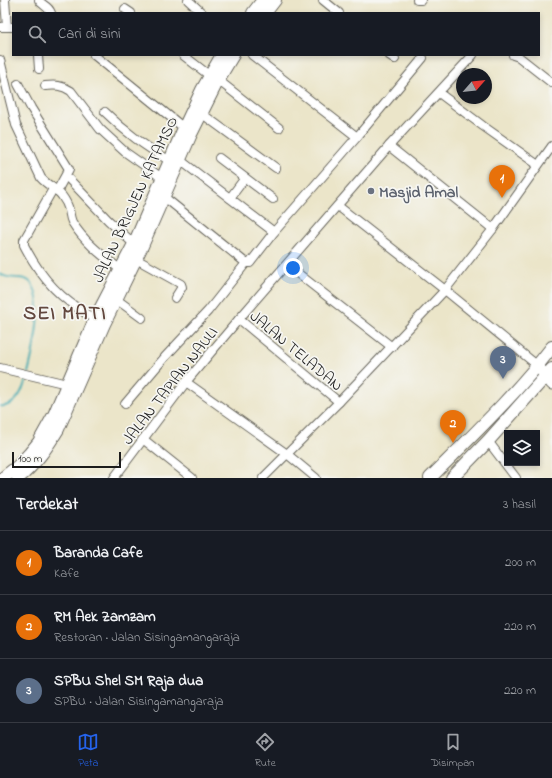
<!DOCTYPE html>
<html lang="id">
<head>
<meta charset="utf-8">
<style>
	:root { --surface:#171b24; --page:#242831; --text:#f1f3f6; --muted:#9ea1a6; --line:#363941; --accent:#2563eb }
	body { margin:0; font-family:"Indie Flower",sans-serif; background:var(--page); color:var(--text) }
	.controls { position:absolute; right:12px; bottom:12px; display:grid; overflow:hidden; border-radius:0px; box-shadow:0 2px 6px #0003 }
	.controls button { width:36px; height:36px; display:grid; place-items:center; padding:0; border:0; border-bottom:1px solid var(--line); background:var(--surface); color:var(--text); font:20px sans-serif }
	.compass { position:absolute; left:456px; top:68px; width:36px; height:36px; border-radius:50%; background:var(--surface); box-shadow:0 2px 6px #0003; rotate:62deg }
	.scale { position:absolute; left:12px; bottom:10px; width:109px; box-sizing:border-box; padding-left:4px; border:2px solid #1c1c1c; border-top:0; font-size:11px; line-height:14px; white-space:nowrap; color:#1c1c1c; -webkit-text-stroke:3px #f6f6f2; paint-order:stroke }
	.you { position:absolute; left:293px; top:268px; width:14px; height:14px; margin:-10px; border:3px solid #fff; border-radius:50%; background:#1a73e8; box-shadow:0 0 0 6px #1a73e833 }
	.badge { display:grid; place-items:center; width:26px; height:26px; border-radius:50%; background:var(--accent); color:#fff; font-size:13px; font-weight:700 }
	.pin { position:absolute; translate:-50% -33px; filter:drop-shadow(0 1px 2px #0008) }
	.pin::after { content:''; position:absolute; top:21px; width:14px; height:12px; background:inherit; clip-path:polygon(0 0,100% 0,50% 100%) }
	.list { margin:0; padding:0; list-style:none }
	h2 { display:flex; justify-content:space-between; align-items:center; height:52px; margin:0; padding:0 16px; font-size:17px }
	h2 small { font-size:13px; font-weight:400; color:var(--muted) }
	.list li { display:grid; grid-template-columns:26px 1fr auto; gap:12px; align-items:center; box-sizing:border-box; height:64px; padding:0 16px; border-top:1px solid var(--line) }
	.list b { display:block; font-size:15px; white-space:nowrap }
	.list p { margin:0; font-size:13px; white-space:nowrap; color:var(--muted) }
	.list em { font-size:13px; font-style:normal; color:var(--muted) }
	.icon { flex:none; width:22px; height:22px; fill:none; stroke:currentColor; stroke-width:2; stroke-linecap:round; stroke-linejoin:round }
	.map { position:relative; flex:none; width:552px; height:478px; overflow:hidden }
	.search { position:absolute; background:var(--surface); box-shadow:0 2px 6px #0003; left:12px; right:12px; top:12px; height:44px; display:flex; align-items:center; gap:10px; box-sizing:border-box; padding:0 14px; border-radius:0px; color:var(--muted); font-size:15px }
	.sheet { height:244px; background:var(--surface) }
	nav { display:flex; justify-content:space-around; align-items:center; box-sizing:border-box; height:56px; border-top:1px solid var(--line); background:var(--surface); font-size:11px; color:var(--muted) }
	nav a { display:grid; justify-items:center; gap:2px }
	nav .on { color:var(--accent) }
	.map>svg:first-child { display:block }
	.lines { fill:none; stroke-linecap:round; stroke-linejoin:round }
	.stream { stroke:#39aab3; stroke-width:2 }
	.street-casing { stroke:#646259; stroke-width:10 }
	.secondary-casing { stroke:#646259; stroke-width:13 }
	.primary-casing { stroke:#646259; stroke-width:14 }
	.street { stroke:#fff; stroke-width:8 }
	.secondary { stroke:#fff; stroke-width:11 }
	.primary { stroke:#fff; stroke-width:12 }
	.worship-dot { fill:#6b7280; stroke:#f6f6f2; stroke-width:1.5 }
	.labels { text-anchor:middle; stroke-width:3.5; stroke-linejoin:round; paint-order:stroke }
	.worship-label { font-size:16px; font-weight:bold; fill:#5b616d; stroke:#f6f6f2; text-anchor:start }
	.street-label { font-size:16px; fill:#1c1c1c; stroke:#f6f6f2 }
	.district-label { font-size:20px; font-weight:bold; letter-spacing:1px; fill:#63483f; stroke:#f6f6f2 }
</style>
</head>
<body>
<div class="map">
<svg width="552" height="478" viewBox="0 0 552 478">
	<rect width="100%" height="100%" fill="#f6f6f2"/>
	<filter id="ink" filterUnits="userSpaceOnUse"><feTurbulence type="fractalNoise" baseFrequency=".025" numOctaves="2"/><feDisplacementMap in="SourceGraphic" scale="8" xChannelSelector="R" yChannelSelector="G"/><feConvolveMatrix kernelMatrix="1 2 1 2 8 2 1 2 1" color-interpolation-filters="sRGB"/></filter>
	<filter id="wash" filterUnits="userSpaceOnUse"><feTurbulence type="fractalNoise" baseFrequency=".012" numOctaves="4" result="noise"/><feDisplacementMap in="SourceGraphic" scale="16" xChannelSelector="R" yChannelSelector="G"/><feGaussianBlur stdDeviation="0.9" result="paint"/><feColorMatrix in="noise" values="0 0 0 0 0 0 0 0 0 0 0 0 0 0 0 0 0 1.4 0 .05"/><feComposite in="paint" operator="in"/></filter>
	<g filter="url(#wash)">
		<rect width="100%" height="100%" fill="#ebe5c9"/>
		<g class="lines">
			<g class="stream">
				<path d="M0 274C11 281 23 275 29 281 47 296 33 353 28 373"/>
				<path d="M0 406C16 408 23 390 27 377"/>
			</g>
		</g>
	</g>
	<g filter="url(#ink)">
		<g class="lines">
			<defs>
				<g id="street">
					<polyline points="5,0 7,27"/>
					<path d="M39 0C42 6 48 5 51 13"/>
					<polyline points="188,0 202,13"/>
					<polyline points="323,0 339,13"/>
					<polyline points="417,0 421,0"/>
					<polyline points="125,9 131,13"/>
					<polyline points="0,27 13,27"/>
					<polyline points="38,55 39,69"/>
					<polyline points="94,55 184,128"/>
					<polyline points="183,55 210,76"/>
					<polyline points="252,55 357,137"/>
					<polyline points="389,55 395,59"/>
					<polyline points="513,55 519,57 552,83"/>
					<path d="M0 60 16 125 41 178C47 185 57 189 62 196 65 200 68 206 69 210 70 214 70 218 72 222 84 242 103 256 121 270"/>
					<polyline points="218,80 279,128"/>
					<polyline points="18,84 31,108 69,169 57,191"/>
					<path d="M45 86C55 85 62 85 71 91L100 129 125 152 162 178"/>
					<polyline points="439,93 483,126 538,165"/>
					<path d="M105 112C126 133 145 146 170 161"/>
					<polyline points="201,113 276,168"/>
					<polyline points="389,146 493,229"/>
					<polyline points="219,158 273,199"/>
					<polyline points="180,160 274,232"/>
					<polyline points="66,176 108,220 134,244"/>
					<path d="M53 189 24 240V245C27 251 30 256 33 261 50 289 71 306 99 321"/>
					<polyline points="163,196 246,263"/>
					<polyline points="230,198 245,178"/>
					<polyline points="338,206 445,290 538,366"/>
					<polyline points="136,259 181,284 182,287 175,298"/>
					<polyline points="287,265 392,347"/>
					<polyline points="116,299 142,318"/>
					<polyline points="239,319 389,146 473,55"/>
					<polyline points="0,368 67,384"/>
					<polyline points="186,382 287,454 316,478"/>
					<polyline points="125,404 165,357 208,311 246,263 250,263 274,232 357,137 423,58"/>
					<polyline points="143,439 192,478"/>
					<polyline points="488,441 516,478"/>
					<polyline points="114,478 186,382 239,319 339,402"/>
					<polyline points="263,478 339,402 445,290 493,229 552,146"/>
				</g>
				<polyline id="secondary" points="540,369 552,384"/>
				<g id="primary">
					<polyline points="253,13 263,0"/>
					<polyline points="265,13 275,0"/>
					<polyline points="3,478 18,466 30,453 39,442 54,415 95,319 134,244 184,128 202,90 222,55"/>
					<path d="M18 478C35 465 47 447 58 429L104 324 142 246 191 134 218 80 233 55"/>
					<path d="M430 478C472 436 516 394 552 347"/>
					<polyline points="452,478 488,441 552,369"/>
				</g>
			</defs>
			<use href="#street" class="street-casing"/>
			<use href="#secondary" class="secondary-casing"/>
			<use href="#primary" class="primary-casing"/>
			<use href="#street" class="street"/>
			<use href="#secondary" class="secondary"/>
			<use href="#primary" class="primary"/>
		</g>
	</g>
	<circle class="worship-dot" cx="371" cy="191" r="4"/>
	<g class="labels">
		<g class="worship-label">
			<text x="379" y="197">Masjid Amal</text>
		</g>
		<g class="street-label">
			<text transform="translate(134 199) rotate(-65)" y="6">JALAN BRIGJEN KATAMSO</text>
			<text transform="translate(297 350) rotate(40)" y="6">JALAN TELADAN</text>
			<text transform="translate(169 385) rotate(-52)" y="6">JALAN TAPIAN NAULI</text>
		</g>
		<g class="district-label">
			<text x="65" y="319">SEI MATI</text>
		</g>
	</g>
</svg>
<div class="controls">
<button><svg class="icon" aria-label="layers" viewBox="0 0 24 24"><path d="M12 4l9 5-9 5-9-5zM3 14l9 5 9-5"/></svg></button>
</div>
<svg class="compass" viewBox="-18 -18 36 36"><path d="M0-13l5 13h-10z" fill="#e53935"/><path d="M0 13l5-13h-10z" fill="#9ea1a6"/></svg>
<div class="scale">100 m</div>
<div class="you"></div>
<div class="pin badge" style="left:502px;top:198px;background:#e8710a">1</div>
<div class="pin badge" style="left:453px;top:443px;background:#e8710a">2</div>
<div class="pin badge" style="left:503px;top:379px;background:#5c6f8a">3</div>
<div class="search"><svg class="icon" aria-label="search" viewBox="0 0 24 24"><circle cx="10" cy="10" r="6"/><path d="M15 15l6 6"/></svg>Cari di sini</div>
</div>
<section class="sheet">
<h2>Terdekat<small>3 hasil</small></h2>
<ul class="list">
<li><span class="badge" style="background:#e8710a">1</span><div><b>Baranda Cafe</b><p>Kafe</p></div><em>200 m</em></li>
<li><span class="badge" style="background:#e8710a">2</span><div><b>RM Aek Zamzam</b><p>Restoran · Jalan Sisingamangaraja</p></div><em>220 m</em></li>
<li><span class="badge" style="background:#5c6f8a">3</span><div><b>SPBU Shel SM Raja dua</b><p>SPBU · Jalan Sisingamangaraja</p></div><em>220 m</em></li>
</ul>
</section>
<nav>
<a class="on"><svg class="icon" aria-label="map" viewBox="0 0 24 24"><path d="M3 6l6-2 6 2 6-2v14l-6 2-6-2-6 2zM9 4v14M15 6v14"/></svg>Peta</a>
<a><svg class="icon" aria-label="directions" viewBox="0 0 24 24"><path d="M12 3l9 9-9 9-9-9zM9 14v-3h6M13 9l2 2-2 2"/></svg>Rute</a>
<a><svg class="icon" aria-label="saved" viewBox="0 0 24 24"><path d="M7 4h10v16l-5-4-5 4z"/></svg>Disimpan</a>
</nav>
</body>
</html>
